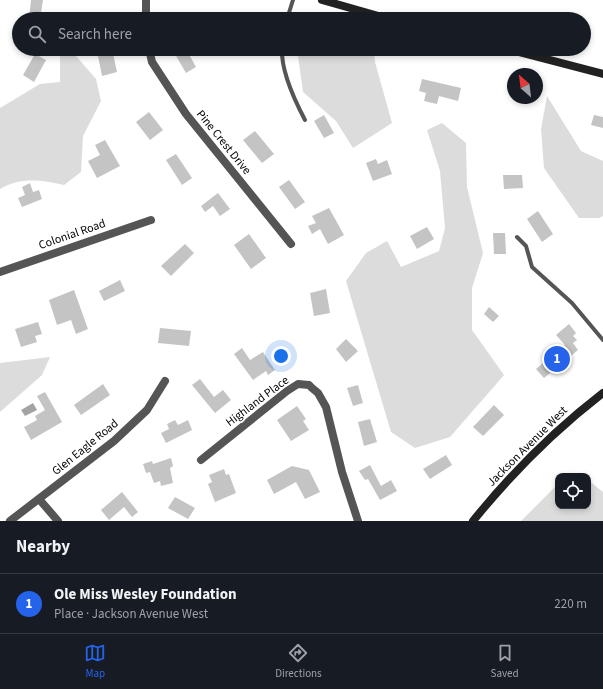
<!DOCTYPE html>
<html lang="en">
<head>
<meta charset="utf-8">
<style>
	:root { --surface:#171b24; --page:#242831; --text:#f1f3f6; --muted:#9ea1a6; --line:#363941; --accent:#2563eb }
	body { margin:0; font-family:"Source Sans 3",sans-serif; background:var(--page); color:var(--text) }
	.controls { position:absolute; right:12px; bottom:12px; display:grid; overflow:hidden; border-radius:8px; box-shadow:0 2px 6px #0003 }
	.controls button { width:36px; height:36px; display:grid; place-items:center; padding:0; border:0; border-bottom:1px solid var(--line); background:var(--surface); color:var(--text); font:20px sans-serif }
	.compass { position:absolute; left:507px; top:68px; width:36px; height:36px; border-radius:50%; background:var(--surface); box-shadow:0 2px 6px #0003; rotate:332deg }
	.you { position:absolute; left:281px; top:356px; width:14px; height:14px; margin:-10px; border:3px solid #fff; border-radius:50%; background:#1a73e8; box-shadow:0 0 0 6px #1a73e833 }
	.badge { display:grid; place-items:center; width:26px; height:26px; border-radius:50%; background:var(--accent); color:#fff; font-size:13px; font-weight:700 }
	.pin { position:absolute; translate:-50% -50%; border:2px solid #fff; box-shadow:0 1px 4px #0006 }
	.list { margin:0; padding:0; list-style:none }
	h2 { display:flex; justify-content:space-between; align-items:center; height:52px; margin:0; padding:0 16px; font-size:17px }
	h2 small { font-size:13px; font-weight:400; color:var(--muted) }
	.list li { display:grid; grid-template-columns:26px 1fr auto; gap:12px; align-items:center; box-sizing:border-box; height:60px; padding:0 16px; border-top:1px solid var(--line) }
	.list b { display:block; font-size:15px; white-space:nowrap }
	.list p { margin:0; font-size:13px; white-space:nowrap; color:var(--muted) }
	.list em { font-size:13px; font-style:normal; color:var(--muted) }
	.icon { flex:none; width:22px; height:22px; fill:none; stroke:currentColor; stroke-width:2; stroke-linecap:round; stroke-linejoin:round }
	.map { position:relative; flex:none; width:603px; height:521px; overflow:hidden }
	.search { position:absolute; background:var(--surface); box-shadow:0 2px 6px #0003; left:12px; right:12px; top:12px; height:44px; display:flex; align-items:center; gap:10px; box-sizing:border-box; padding:0 14px; border-radius:22px; color:var(--muted); font-size:15px }
	.sheet { height:112px; background:var(--surface) }
	nav { display:flex; justify-content:space-around; align-items:center; box-sizing:border-box; height:56px; border-top:1px solid var(--line); background:var(--surface); font-size:11px; color:var(--muted) }
	nav a { display:grid; justify-items:center; gap:2px }
	nav .on { color:var(--accent) }
	.map>svg:first-child { display:block }
	.green { fill:#dcdcdc }
	.water { fill:#a3a3a3 }
	.building { fill:#c4c4c4 }
	.lines { fill:none; stroke-linecap:round; stroke-linejoin:round }
	.lane { stroke:#555; stroke-width:4 }
	.street { stroke:#555; stroke-width:8 }
	.secondary { stroke:#222; stroke-width:8 }
	.labels { text-anchor:middle; stroke-width:3.5; stroke-linejoin:round; paint-order:stroke }
	.street-label { font-size:12px; fill:#000; stroke:#fff }
</style>
</head>
<body>
<div class="map">
<svg width="603" height="521" viewBox="0 0 603 521">
	<rect width="100%" height="100%" fill="#fff"/>
	<g class="green">
		<polygon points="302,13 342,19 301,19"/>
		<polygon points="297,49 374,49 375,62 392,123 353,148 336,121 303,92"/>
		<path d="M60 56H76L96 79 101 101 83 136 81 172 64 185C41 180 21 177 0 189V108L40 84 60 82Z"/>
		<polygon points="547,96 581,151 603,161 603,216 599,218 579,218 544,168 541,129"/>
		<polygon points="442,123 466,143 467,187 483,253 472,288 472,330 504,375 450,437 415,448 391,432 346,281 366,253 387,241 401,267 439,251 445,228 440,171 427,130"/>
		<polygon points="50,357 42,375 0,412 0,363"/>
		<polygon points="588,480 603,492 603,521 521,521 558,484 558,506 588,506"/>
	</g>
	<polygon class="water" points="33,403 37,410 25,416 21,410"/>
	<g class="building">
		<polygon points="31,0 43,0 40,19 29,19"/>
		<polygon points="106,49 112,49 117,72 102,76 97,51"/>
		<polygon points="172,49 186,49 196,67 186,73"/>
		<polygon points="35,54 46,60 34,82 23,75"/>
		<polygon points="422,79 461,88 458,101 439,96 437,104 424,101 426,93 419,91"/>
		<polygon points="149,112 163,130 150,140 136,122"/>
		<polygon points="324,115 334,133 324,138 314,121"/>
		<polygon points="594,115 603,117 603,128 591,125"/>
		<polygon points="255,131 274,154 262,163 243,140"/>
		<polygon points="105,140 120,166 97,178 88,161 100,155 95,145"/>
		<polygon points="176,154 192,178 182,185 166,160"/>
		<polygon points="376,159 378,164 387,160 392,174 373,181 366,163"/>
		<polygon points="503,175 522,175 523,188 504,189"/>
		<polygon points="289,180 305,202 295,209 279,187"/>
		<polygon points="30,183 33,192 39,190 42,199 22,207 18,198 25,195 22,187"/>
		<polygon points="218,193 230,209 220,216 213,206 205,212 201,206"/>
		<polygon points="329,208 344,235 328,244 320,229 312,234 308,226 316,223 312,216"/>
		<polygon points="538,211 553,234 542,242 527,219"/>
		<polygon points="427,227 434,239 417,249 410,236"/>
		<polygon points="493,233 505,233 506,254 494,254"/>
		<polygon points="249,234 266,258 251,269 234,245"/>
		<polygon points="185,244 194,253 171,276 161,266"/>
		<polygon points="120,280 125,291 104,301 99,291"/>
		<polygon points="326,289 330,313 314,316 310,293"/>
		<polygon points="74,290 88,329 76,334 71,320 57,325 49,300"/>
		<polygon points="489,307 499,316 493,322 484,314"/>
		<polygon points="38,322 42,334 35,336 37,342 21,347 15,329"/>
		<polygon points="569,324 576,333 573,336 577,340 573,343 578,350 544,378 536,369 565,345 556,335"/>
		<polygon points="160,328 191,331 189,346 158,343"/>
		<polygon points="346,339 358,351 346,362 336,349"/>
		<polygon points="242,348 250,360 263,352 275,370 268,375 266,371 253,380 234,354"/>
		<polygon points="200,379 214,397 223,390 231,400 215,413 192,385"/>
		<polygon points="103,384 110,395 81,415 74,405"/>
		<polygon points="358,385 363,403 353,406 347,388"/>
		<polygon points="45,392 62,422 31,440 24,427 37,420 35,416 45,410 37,396"/>
		<polygon points="494,405 504,415 483,436 473,427"/>
		<polygon points="297,406 306,419 303,421 309,430 291,441 277,420"/>
		<polygon points="370,419 377,442 364,446 358,422"/>
		<polygon points="175,420 178,425 188,420 192,430 166,443 161,433 169,429 167,424"/>
		<polygon points="446,455 452,465 430,479 423,469"/>
		<polygon points="171,458 173,466 170,468 173,483 161,486 160,481 154,483 150,472 146,473 143,464 152,461 153,464"/>
		<polygon points="370,465 381,486 391,480 397,491 380,500 368,479 365,480 359,471"/>
		<polygon points="292,466 309,470 320,492 305,499 296,482 274,494 267,480"/>
		<polygon points="224,469 226,475 229,474 236,493 215,502 208,484 212,482 209,475"/>
		<polygon points="122,492 138,512 132,517 124,507 109,520 101,510"/>
		<polygon points="175,497 195,508 188,519 168,508"/>
	</g>
	<g class="lines">
		<g class="lane">
			<polyline points="287,19 293,0"/>
			<path d="M282 49C281 71 295 101 305 120"/>
			<polyline points="517,237 526,246 532,267 572,303 603,340"/>
		</g>
		<g class="street">
			<polyline points="146,19 146,0"/>
			<polyline points="149,49 152,62 186,114 291,244"/>
			<polyline points="0,272 151,220"/>
			<polyline points="201,460 287,391 298,384 309,385 312,388 318,393 326,407 342,472 358,521"/>
			<polyline points="39,499 58,521"/>
			<polyline points="10,521 114,441 147,410 165,381"/>
		</g>
		<g class="secondary">
			<polyline points="322,0 389,19"/>
			<polyline points="508,49 603,74"/>
			<path d="M473 521C511 474 555 430 603 393"/>
		</g>
	</g>
	<g class="labels">
		<g class="street-label">
			<text transform="translate(224 142) rotate(51)" y="4">Pine Crest Drive</text>
			<text transform="translate(72 234) rotate(-19)" y="4">Colonial Road</text>
			<text transform="translate(257 401) rotate(-37)" y="4">Highland Place</text>
			<text transform="translate(527 446) rotate(-45)" y="4">Jackson Avenue West</text>
			<text transform="translate(85 447) rotate(-39)" y="4">Glen Eagle Road</text>
		</g>
	</g>
</svg>
<div class="controls">
<button><svg class="icon" aria-label="locate" viewBox="0 0 24 24"><circle cx="12" cy="12" r="6"/><path d="M12 2v4M12 18v4M2 12h4M18 12h4"/></svg></button>
</div>
<svg class="compass" viewBox="-18 -18 36 36"><path d="M0-13l5 13h-10z" fill="#e53935"/><path d="M0 13l5-13h-10z" fill="#9ea1a6"/></svg>
<div class="you"></div>
<div class="pin badge" style="left:557px;top:359px">1</div>
<div class="search"><svg class="icon" aria-label="search" viewBox="0 0 24 24"><circle cx="10" cy="10" r="6"/><path d="M15 15l6 6"/></svg>Search here</div>
</div>
<section class="sheet">
<h2>Nearby<small></small></h2>
<ul class="list">
<li><span class="badge">1</span><div><b>Ole Miss Wesley Foundation</b><p>Place · Jackson Avenue West</p></div><em>220 m</em></li>
</ul>
</section>
<nav>
<a class="on"><svg class="icon" aria-label="map" viewBox="0 0 24 24"><path d="M3 6l6-2 6 2 6-2v14l-6 2-6-2-6 2zM9 4v14M15 6v14"/></svg>Map</a>
<a><svg class="icon" aria-label="directions" viewBox="0 0 24 24"><path d="M12 3l9 9-9 9-9-9zM9 14v-3h6M13 9l2 2-2 2"/></svg>Directions</a>
<a><svg class="icon" aria-label="saved" viewBox="0 0 24 24"><path d="M7 4h10v16l-5-4-5 4z"/></svg>Saved</a>
</nav>
</body>
</html>
